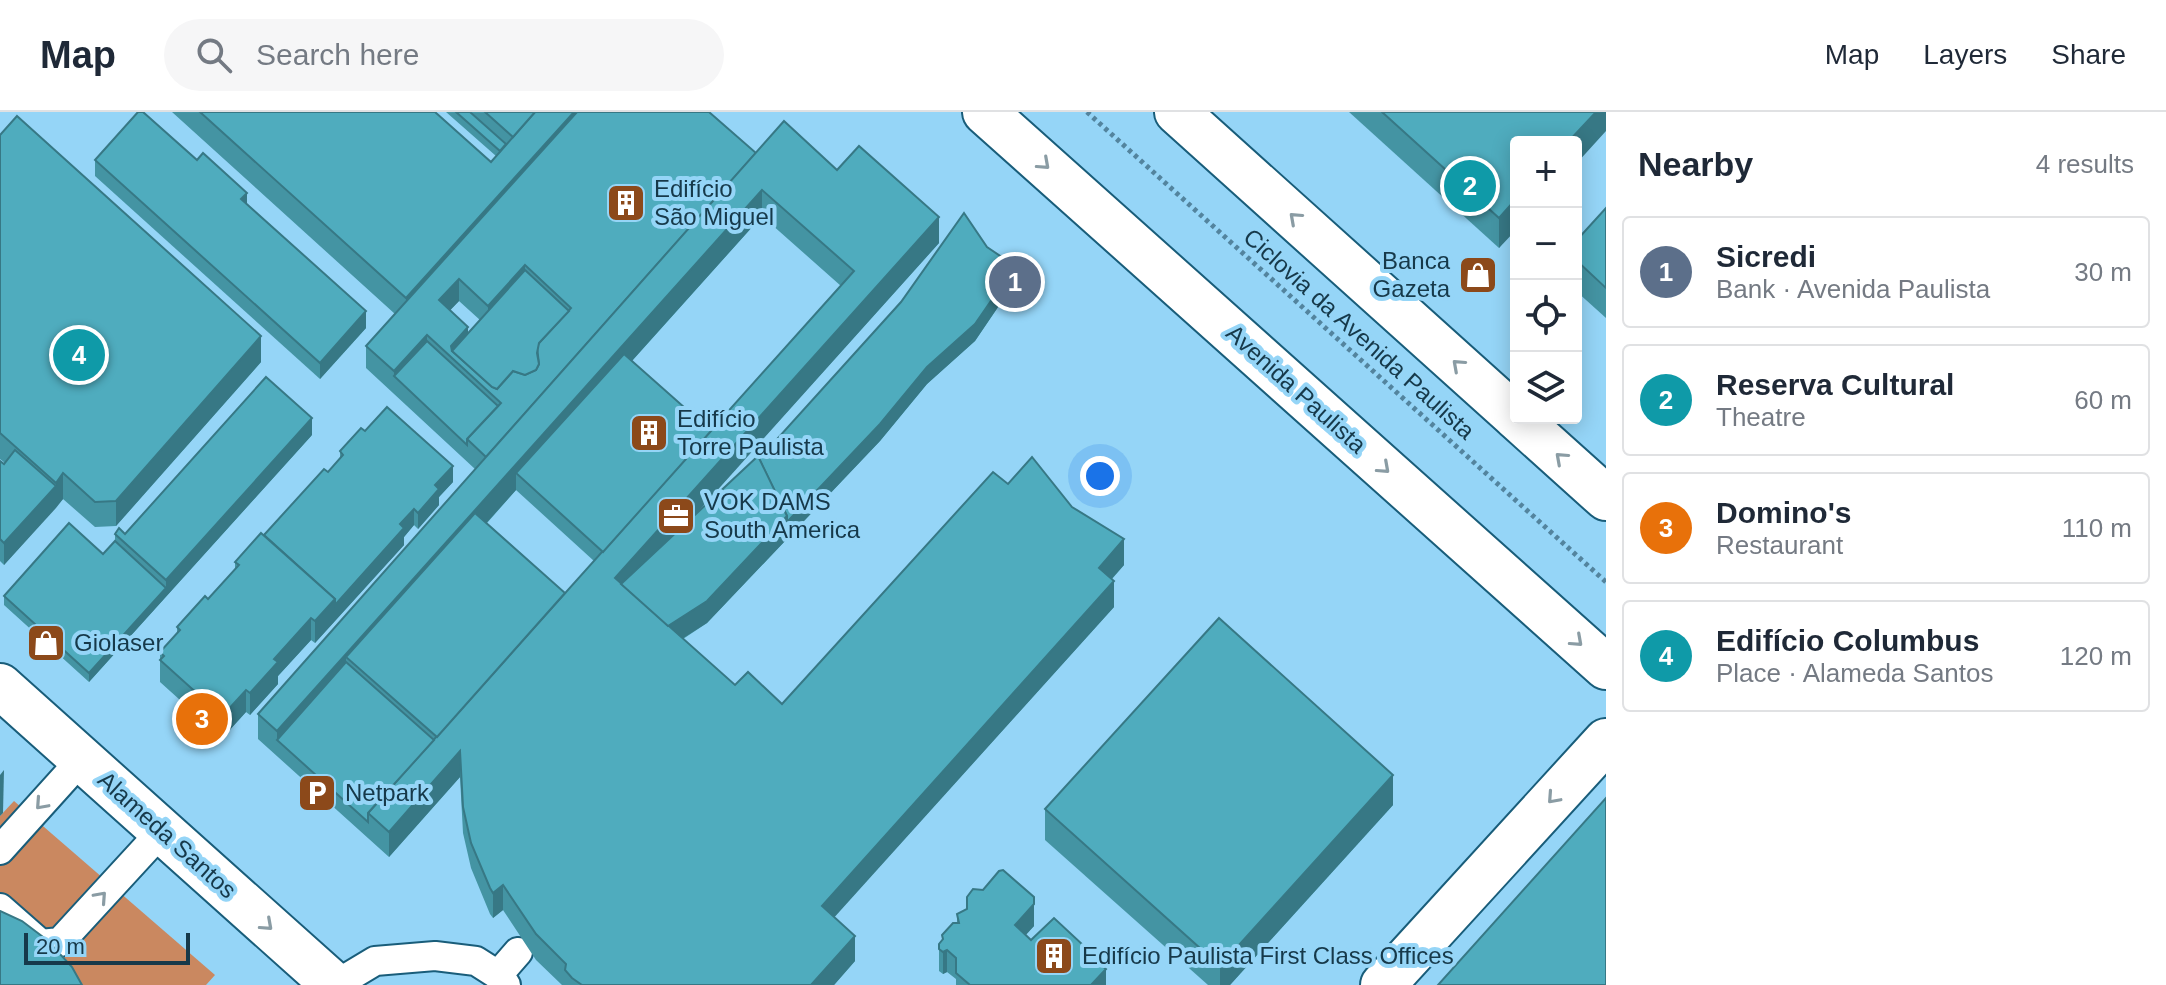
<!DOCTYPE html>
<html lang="en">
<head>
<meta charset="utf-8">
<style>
	:root { --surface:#fff; --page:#f6f6f7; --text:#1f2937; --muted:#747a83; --line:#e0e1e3; --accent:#0b8043 }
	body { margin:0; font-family:Arial,sans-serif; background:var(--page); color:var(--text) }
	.controls { position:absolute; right:24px; top:24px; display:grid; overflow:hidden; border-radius:8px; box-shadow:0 4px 20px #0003 }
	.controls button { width:72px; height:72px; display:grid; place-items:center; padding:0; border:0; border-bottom:2px solid var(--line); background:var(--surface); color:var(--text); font:40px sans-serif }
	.scale { position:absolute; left:24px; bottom:20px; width:166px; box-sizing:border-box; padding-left:8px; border:4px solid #16394a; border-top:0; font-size:22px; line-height:28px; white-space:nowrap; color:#16394a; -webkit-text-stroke:6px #95d5f7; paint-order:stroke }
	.you { position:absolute; left:1100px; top:364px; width:28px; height:28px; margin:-20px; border:6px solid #fff; border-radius:50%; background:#1a73e8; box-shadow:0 0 0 12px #1a73e833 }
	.badge { display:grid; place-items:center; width:52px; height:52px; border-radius:50%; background:var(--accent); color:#fff; font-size:26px; font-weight:700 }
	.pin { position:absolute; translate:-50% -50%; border:4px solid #fff; box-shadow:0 2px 8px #0006 }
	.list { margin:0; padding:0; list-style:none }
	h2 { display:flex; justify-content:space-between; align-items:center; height:104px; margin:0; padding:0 32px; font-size:34px }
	h2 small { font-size:26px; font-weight:400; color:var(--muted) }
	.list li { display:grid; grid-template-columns:52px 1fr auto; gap:24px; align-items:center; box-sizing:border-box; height:112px; margin:0 16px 16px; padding:0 16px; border:2px solid var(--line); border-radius:8px }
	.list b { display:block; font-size:30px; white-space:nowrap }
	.list p { margin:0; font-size:26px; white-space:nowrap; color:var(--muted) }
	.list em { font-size:26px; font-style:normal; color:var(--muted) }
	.icon { flex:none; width:44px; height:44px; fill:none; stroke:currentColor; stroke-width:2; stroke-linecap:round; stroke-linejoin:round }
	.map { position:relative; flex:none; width:1606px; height:873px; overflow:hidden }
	header { display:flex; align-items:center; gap:48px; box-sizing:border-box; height:112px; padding:0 40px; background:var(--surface); border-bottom:2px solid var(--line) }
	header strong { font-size:38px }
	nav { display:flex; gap:44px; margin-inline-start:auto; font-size:28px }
	.search { width:560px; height:72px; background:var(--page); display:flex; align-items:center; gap:20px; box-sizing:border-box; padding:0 28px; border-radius:44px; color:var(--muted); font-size:30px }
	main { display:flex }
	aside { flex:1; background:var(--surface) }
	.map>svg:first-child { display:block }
	.green { fill:#ca8860 }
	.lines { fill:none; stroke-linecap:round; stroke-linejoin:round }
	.service-casing { stroke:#195d7a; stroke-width:32 }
	.minor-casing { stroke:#195d7a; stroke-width:48 }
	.tertiary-casing { stroke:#195d7a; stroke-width:48 }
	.primary-casing { stroke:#195d7a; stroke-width:48 }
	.path { stroke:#53849e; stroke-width:5; stroke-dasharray:4 4; stroke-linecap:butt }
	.service { stroke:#fff; stroke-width:28 }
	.minor { stroke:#fff; stroke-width:44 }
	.tertiary { stroke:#fff; stroke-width:44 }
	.primary { stroke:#fff; stroke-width:44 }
	.wall { fill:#4494a3; fill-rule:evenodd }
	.shaded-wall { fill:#377885 }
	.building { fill:#4facbe; stroke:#377885; stroke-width:2; fill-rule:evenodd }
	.oneway { stroke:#8a9ca4 }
	.labels { text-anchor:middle; stroke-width:8; stroke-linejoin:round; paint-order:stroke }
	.poi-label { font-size:24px; fill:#16394a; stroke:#95d5f7; text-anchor:start }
	.street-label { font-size:24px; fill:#16394a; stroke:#95d5f7 }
</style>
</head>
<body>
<header>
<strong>Map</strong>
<div class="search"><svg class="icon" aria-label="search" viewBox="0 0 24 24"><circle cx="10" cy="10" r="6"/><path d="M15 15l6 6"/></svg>Search here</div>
<nav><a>Map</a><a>Layers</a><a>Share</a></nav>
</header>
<main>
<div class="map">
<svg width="1606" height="873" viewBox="0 0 1606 873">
	<rect width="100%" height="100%" fill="#95d5f7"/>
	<polygon class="green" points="14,689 215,863 206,873 71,873 0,812 0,704"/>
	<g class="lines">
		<defs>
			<g id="service">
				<polyline points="0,738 82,647"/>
				<polyline points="0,796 41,832 60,830 162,719"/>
				<polyline points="498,863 518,840"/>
				<polyline points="335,873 375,849 435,844 476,849 498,863 506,873"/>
			</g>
			<polyline id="minor" points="1383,873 1606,629"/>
			<polyline id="tertiary" points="0,574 334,873"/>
			<g id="primary">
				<polyline points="985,0 1606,555"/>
				<polyline points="1177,0 1516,305"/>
				<polyline points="1517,306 1606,386"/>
			</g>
		</defs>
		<use href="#service" class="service-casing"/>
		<use href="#minor" class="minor-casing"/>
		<use href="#tertiary" class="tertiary-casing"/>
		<use href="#primary" class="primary-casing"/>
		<polyline class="path" points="1087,0 1606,470"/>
		<use href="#service" class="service"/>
		<use href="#minor" class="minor"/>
		<use href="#tertiary" class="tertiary"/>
		<use href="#primary" class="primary"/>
	</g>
	<g class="wall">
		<path d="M172 0H435L491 50 496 44 446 0H709L756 41 837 58 939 131 698 399 759 347 987 135 1015 170 975 229 927 272 880 329 707 511 683 527 735 573 782 592 1008 372 1072 395 1124 453 1112 467 1114 495 834 805 855 849 834 873H562L536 848 503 798 493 806 490 802 471 756 463 721 460 665 389 745 258 627V602L475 357 366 256V234L395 202ZM762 104 841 174 711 319 632 249ZM459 189 480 208 468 221 450 198ZM516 378 594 449 565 481 487 411Z"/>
		<polygon points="1349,0 1606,0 1499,136"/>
		<polygon points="0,23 261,250 116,414 95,415 63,387 4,453 0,449 0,349 4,352 5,351 0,347"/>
		<polygon points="95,48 247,92 366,216 320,267 95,64"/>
		<polygon points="1606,96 1606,206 1576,179 1576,129"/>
		<polygon points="365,319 453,370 439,385 439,393 418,417 414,413 404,425 404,433 315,531 311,528 278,564 278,572 250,603 246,600 226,622 223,620 220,624 160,570 160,540 177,522 177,515 208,487 235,457 235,450 328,360 340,347 340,339"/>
		<polygon points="312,323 89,570 4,493 4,484 103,442 115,429 115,422 125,422"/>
		<polygon points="1393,693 1230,873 1208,873 1045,728 1045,697"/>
		<polygon points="957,802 1034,814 1025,823 1031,828 1083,838 1106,873 956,873 956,867 947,860 943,862 939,859 939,832 942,828 942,823 957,811"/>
	</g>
	<g class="shaded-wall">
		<polygon points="574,0 597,0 406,211 406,186"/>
		<polygon points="1596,0 1606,0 1606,19 1576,52 1576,30 1568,30"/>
		<polygon points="762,78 762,104 524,369 516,361 516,378 357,555 346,545 346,567 277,628 277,619"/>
		<polygon points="247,81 247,97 241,87"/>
		<polygon points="1516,87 1516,118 1499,136 1499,106"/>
		<polygon points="939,105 939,131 626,480 615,466"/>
		<polygon points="525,153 525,175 488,216 488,194"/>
		<polygon points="1015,154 1015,170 975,229 927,272 880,329 707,511 666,537 666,516 787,404 927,255"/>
		<polygon points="459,167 459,189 439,210 439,188"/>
		<polygon points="366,199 366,216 320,267 320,251"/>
		<polygon points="468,215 468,237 452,244 451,234"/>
		<polygon points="427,223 427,245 394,264 394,259"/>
		<polygon points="261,224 261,250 116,414 116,389"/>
		<polygon points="312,306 312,323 89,570 89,561 166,476 166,468"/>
		<polygon points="453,354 453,370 439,385 439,393 418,417 418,401 435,373"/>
		<polygon points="63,361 63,387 56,396 56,371"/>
		<polygon points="56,374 56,396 4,453 4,431"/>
		<polygon points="414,397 414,413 404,425 404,433 315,531 315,509"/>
		<polygon points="1124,427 1124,453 1099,481 1099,456"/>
		<polygon points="1114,469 1114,495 822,819 822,794"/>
		<polygon points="311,506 311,528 278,564 278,572 250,603 250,581 274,547"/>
		<polygon points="246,578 246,600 226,622 226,600"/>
		<polygon points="223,598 223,620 220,624 220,602"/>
		<polygon points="460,639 460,665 389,745 389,720"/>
		<polygon points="4,658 3,701 0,704 0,663"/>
		<polygon points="1393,663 1393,693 1230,873 1220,873 1220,854"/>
		<polygon points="503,773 503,798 493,806 493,781"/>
		<polygon points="1034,792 1034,814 1015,835 1015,813"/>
		<polygon points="855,824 855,849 834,873 811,873"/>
		<polygon points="947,838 947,860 943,862 943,840"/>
		<polygon points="1106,857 1106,873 1091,873"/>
	</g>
	<g class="building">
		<polygon points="138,0 143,0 197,48 203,41 247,81 241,87 366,199 320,251 95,48"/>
		<polygon points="200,0 435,0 491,50 535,0 574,0 406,186"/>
		<polygon points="456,0 470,0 506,32 500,39"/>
		<polygon points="485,0 535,0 513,25"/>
		<path d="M577 0H709L756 41 486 345 467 327 501 291 427 223 394 259 366 234ZM525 153 571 196 539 231 537 235 539 252 536 258 525 263 513 259 497 277 492 275 452 239 451 234 468 215 439 188 459 167 488 194Z"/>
		<polygon points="1382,0 1596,0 1568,30 1516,30 1516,87 1499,106"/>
		<polygon points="17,4 261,224 116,389 95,390 63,361 56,371 0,321 0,23"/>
		<polygon points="784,9 837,58 859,34 939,105 615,466 735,573 748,560 782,592 993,360 1008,372 1032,345 1072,395 1124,427 1099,456 1114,469 822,794 855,824 811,873 582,873 572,866 565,858 566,852 536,822 503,773 493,781 490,776 471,731 463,695 460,639 389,720 368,701 854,159 762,78 277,619 258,602"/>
		<polygon points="1606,96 1606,176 1576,148 1576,129"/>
		<polygon points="964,101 987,135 1015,154 975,212 927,255 880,312 787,410 787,404 759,347 901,190"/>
		<polygon points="525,158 569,199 539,231 537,241 539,252 536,258 525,263 513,259 497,277 492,275 452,239"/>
		<polygon points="427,229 498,294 467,327 467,333 394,264"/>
		<polygon points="624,242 711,319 603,440 516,361"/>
		<polygon points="266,265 312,306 166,468 115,422 119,416 125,422"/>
		<polygon points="387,295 453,354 435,373 439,377 418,401 414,397 400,412 404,416 335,493 335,487 264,423 324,357 328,360 343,343 340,339 361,316 365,319"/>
		<polygon points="15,338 56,374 4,431 0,427 0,349 4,352"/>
		<polygon points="758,344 787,404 707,489 668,514 621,472"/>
		<polygon points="475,401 565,481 437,625 346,545"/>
		<polygon points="69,411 103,442 115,429 166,476 89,561 4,484"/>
		<polygon points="261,421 335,487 315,509 311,506 274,547 278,550 250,581 246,578 226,600 223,598 220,602 160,548 164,544 160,540 180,518 177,515 205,484 208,487 239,453 235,450"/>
		<polygon points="1219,506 1393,663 1220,854 1045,697"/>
		<polygon points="346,550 434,628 368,701 368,710 277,628"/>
		<polygon points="1606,686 1606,873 1438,873"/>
		<polygon points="1003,758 1034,785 1034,792 1015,813 1031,828 1054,806 1083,833 1082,838 1106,857 1091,873 970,873 956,861 956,846 947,838 943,840 939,837 939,832 943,827 942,823 953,811 959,811 957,802 967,797 967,785 973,777 983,778 999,759"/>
		<polygon points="0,799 22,809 47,828 72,855 82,873 0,873"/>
	</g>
	<defs><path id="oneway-chevron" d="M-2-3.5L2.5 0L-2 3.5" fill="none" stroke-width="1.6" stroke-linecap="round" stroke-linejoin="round" transform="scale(2)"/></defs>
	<g class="oneway">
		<use href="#oneway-chevron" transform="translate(1044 52) rotate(42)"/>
		<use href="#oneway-chevron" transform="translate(1295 106) rotate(-138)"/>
		<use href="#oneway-chevron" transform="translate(1458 253) rotate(-138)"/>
		<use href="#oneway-chevron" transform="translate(1561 346) rotate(-138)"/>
		<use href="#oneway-chevron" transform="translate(1384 356) rotate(42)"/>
		<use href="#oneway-chevron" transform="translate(1577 529) rotate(42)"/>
		<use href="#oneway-chevron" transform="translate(1553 686) rotate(132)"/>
		<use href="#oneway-chevron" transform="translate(41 692) rotate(132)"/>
		<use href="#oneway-chevron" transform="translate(101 785) rotate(-48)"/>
		<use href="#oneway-chevron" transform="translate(267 813) rotate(42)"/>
	</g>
	<defs>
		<symbol id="building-square" viewBox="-11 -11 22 22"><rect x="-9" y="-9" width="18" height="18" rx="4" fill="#8c491a" stroke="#95d5f7"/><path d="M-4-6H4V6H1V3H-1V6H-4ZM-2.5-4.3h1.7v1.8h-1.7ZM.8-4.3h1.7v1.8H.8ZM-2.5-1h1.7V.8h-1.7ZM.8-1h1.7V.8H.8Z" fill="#fff"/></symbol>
		<symbol id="shop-square" viewBox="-11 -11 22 22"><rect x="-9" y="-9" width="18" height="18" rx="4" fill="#8c491a" stroke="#95d5f7"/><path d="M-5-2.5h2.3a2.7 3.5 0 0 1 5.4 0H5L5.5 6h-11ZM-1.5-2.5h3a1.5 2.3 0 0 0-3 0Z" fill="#fff"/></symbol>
		<symbol id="office-square" viewBox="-11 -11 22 22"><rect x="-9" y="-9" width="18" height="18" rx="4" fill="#8c491a" stroke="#95d5f7"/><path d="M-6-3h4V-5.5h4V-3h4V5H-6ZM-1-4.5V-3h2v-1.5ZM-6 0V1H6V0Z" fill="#fff"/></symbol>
		<symbol id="parking-square" viewBox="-11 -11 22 22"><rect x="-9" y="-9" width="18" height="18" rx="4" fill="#8c491a" stroke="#95d5f7"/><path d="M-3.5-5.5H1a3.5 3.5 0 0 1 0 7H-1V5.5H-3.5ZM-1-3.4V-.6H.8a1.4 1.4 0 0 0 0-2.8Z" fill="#fff"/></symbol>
	</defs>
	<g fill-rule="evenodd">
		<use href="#building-square" x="604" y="69" width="44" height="44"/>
		<use href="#shop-square" x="1456" y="141" width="44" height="44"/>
		<use href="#building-square" x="627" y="299" width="44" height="44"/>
		<use href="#office-square" x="654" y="382" width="44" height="44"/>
		<use href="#shop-square" x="24" y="509" width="44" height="44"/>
		<use href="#parking-square" x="295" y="659" width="44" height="44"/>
		<use href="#building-square" x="1032" y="822" width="44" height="44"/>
	</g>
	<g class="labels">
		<g class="poi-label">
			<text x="654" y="85">Edifício<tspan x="654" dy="28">São Miguel</tspan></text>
			<text x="1450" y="157" text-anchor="end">Banca<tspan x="1450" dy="28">Gazeta</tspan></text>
			<text x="677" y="315">Edifício<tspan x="677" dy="28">Torre Paulista</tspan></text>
			<text x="704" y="398">VOK DAMS<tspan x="704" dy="28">South America</tspan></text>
			<text x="74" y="539">Giolaser</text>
			<text x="345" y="689">Netpark</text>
			<text x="1082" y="852">Edifício Paulista First Class Offices</text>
		</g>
		<g class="street-label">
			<text transform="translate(1359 222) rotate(42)" y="8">Ciclovia da Avenida Paulista</text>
			<text transform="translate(1296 277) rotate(42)" y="8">Avenida Paulista</text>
			<text transform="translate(167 723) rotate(42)" y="8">Alameda Santos</text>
		</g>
	</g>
</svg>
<div class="controls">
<button>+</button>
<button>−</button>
<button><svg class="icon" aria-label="locate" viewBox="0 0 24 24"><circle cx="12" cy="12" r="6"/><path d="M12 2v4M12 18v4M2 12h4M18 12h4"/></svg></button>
<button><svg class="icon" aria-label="layers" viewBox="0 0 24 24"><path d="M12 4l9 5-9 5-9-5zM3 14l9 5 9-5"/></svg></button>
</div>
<div class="scale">20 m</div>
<div class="you"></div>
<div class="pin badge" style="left:1015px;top:170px;background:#5c6f8a">1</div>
<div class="pin badge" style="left:1470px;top:74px;background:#0f9aa8">2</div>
<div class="pin badge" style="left:202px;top:607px;background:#e8710a">3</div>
<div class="pin badge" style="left:79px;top:243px;background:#0f9aa8">4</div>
</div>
<aside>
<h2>Nearby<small>4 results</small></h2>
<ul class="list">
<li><span class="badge" style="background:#5c6f8a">1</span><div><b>Sicredi</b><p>Bank · Avenida Paulista</p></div><em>30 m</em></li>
<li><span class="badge" style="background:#0f9aa8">2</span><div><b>Reserva Cultural</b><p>Theatre</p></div><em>60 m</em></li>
<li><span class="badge" style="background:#e8710a">3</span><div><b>Domino's</b><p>Restaurant</p></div><em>110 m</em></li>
<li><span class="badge" style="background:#0f9aa8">4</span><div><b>Edifício Columbus</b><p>Place · Alameda Santos</p></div><em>120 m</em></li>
</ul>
</aside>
</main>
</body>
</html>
